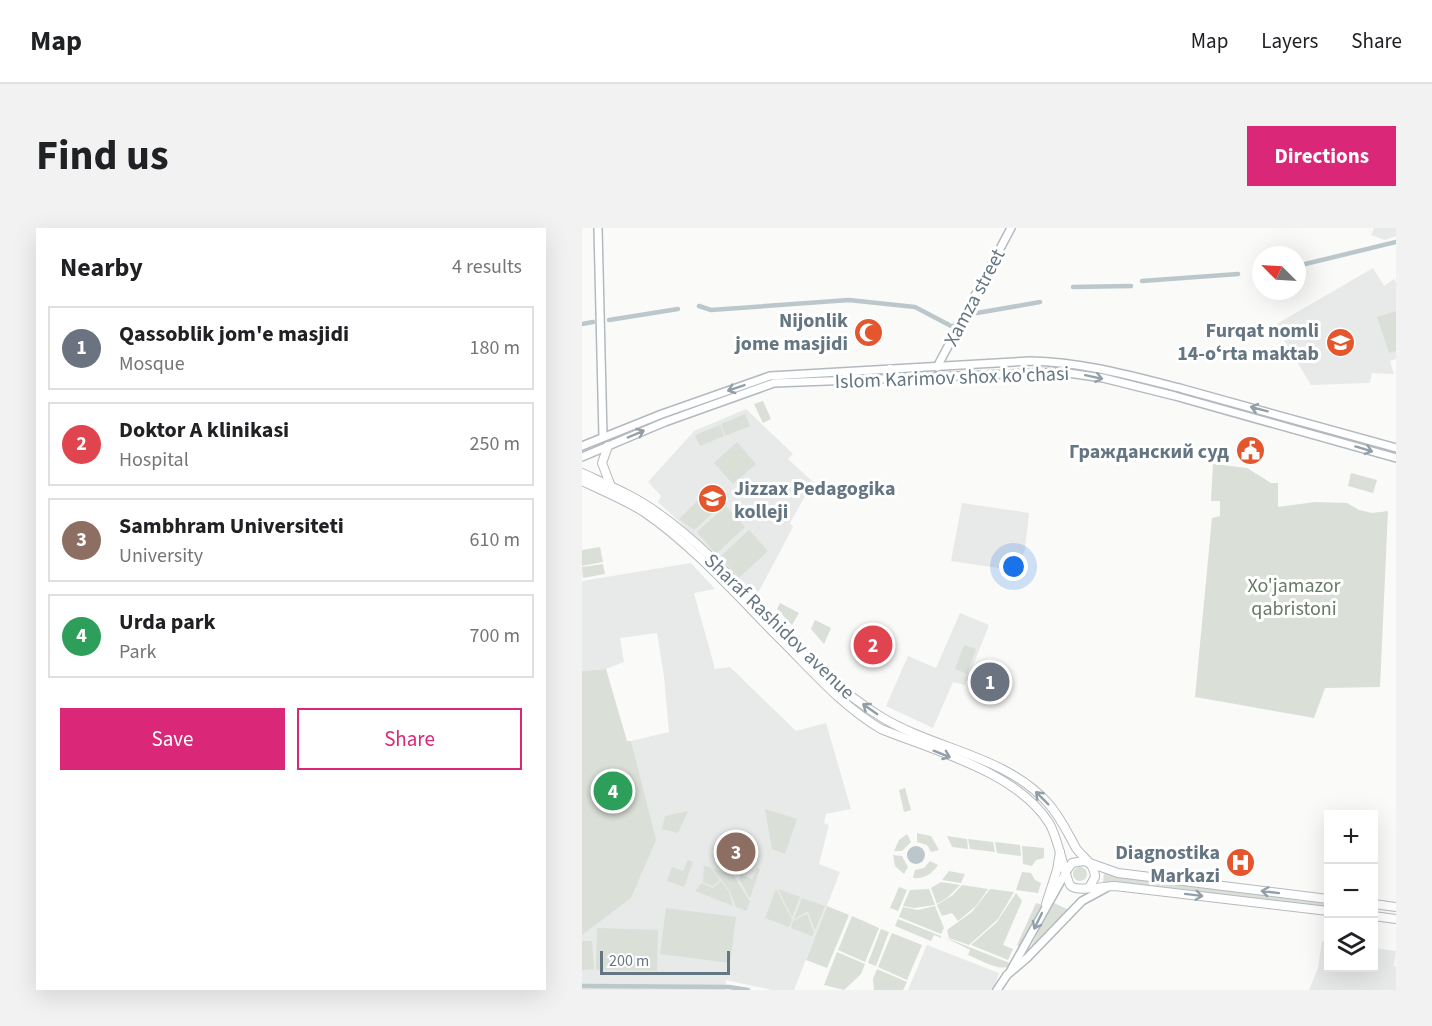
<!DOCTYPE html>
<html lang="en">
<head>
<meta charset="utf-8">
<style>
	:root { --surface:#fff; --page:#f2f2f2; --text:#202124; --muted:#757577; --line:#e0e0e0; --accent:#db2777 }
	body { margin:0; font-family:"Source Sans 3",sans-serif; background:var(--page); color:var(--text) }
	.controls { position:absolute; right:18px; bottom:18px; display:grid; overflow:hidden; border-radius:0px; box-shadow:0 6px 24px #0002 }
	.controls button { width:54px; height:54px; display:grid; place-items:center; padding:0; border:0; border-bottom:2px solid var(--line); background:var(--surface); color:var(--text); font:30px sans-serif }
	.compass { position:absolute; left:670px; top:18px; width:54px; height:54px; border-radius:50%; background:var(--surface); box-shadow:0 6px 24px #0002; rotate:294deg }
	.scale { position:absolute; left:18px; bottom:15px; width:130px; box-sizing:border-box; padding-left:6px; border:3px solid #657683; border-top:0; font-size:16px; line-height:21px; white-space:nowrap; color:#657683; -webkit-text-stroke:4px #fff; paint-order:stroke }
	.you { position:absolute; left:432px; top:339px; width:21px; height:21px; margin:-15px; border:4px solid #fff; border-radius:50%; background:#1a73e8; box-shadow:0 0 0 9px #1a73e833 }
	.badge { display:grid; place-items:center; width:39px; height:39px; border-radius:50%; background:var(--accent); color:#fff; font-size:20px; font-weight:700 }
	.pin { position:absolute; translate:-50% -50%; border:3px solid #fff; box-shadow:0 2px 6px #0006 }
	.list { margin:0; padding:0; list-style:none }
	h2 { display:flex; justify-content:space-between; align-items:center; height:78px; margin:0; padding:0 24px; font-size:26px }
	h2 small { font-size:20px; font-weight:400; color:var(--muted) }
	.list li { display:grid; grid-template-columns:39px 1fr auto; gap:18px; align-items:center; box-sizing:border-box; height:84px; margin:0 12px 12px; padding:0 12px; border:2px solid var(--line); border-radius:0px }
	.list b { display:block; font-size:22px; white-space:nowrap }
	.list p { margin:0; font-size:20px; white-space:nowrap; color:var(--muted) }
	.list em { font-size:20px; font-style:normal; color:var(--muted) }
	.actions { display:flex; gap:12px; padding:18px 24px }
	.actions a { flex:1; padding:14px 0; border:2px solid var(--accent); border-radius:0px; text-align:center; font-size:21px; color:var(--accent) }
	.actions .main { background:var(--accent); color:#fff }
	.icon { flex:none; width:33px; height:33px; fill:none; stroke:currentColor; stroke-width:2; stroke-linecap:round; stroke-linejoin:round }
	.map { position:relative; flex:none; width:814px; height:762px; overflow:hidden; border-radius:0px }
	header { display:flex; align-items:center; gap:36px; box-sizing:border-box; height:84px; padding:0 30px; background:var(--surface); border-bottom:2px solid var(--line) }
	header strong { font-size:28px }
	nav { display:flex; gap:33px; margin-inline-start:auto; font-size:21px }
	.intro { display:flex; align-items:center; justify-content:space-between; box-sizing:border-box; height:144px; padding:0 36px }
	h1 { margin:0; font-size:42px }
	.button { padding:15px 27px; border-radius:0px; background:var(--accent); color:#fff; font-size:21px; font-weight:700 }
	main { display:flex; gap:36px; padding:0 36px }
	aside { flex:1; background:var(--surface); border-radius:0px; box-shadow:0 6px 24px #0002 }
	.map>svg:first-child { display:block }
	.built { fill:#e8e9e9 }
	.green { fill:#dadfd7 }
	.water { fill:#bbc7cb }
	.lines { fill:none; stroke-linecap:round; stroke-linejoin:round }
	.canal { stroke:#bbc7cb; stroke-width:4.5 }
	.secondary-casing { stroke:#b3babf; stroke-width:10 }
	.primary-casing { stroke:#b5babe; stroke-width:10 }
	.secondary { stroke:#fff; stroke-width:7 }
	.primary { stroke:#fff; stroke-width:8 }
	.oneway { stroke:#939fa8 }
	.labels { text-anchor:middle; stroke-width:6; stroke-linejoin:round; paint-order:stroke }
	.street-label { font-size:20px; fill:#657683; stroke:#fff }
	.poi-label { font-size:20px; font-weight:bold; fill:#657683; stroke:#fff; text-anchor:end }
	.park-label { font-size:20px; fill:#687a64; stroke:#fff }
</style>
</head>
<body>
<header>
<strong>Map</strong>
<nav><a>Map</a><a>Layers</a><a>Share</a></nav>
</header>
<div class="intro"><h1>Find us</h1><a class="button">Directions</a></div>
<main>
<aside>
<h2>Nearby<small>4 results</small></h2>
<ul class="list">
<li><span class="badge" style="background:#6b7280">1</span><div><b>Qassoblik jom'e masjidi</b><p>Mosque</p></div><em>180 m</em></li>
<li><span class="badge" style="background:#e0444e">2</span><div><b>Doktor A klinikasi</b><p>Hospital</p></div><em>250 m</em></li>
<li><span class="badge" style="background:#8d6e63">3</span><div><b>Sambhram Universiteti</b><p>University</p></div><em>610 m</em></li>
<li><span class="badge" style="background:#2e9e5b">4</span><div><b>Urda park</b><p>Park</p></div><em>700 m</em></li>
</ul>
<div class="actions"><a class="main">Save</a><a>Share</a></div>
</aside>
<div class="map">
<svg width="814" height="762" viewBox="0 0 814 762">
	<rect width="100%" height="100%" fill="#fafaf8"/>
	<g class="built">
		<polygon points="792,0 814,0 814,8 803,12 789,7"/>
		<polygon points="791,40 802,58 812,51 814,54 814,131 808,133 812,146 790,145 788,155 729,157 693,97"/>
		<polygon points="164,181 211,226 206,231 231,254 208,295 211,299 175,367 76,274 79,268 66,254 112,203"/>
		<polygon points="380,275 447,285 443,321 436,343 369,333"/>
		<polygon points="109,335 133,361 112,365 133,441 148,439 214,503 244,495 269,581 244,586 242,595 247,597 237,636 258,644 212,762 190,762 144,752 143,762 0,762 0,660 73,612 49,513 87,504 82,449 75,405 38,410 42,434 24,441 0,443 0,353"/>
		<polygon points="378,385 407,397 385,453 383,457 371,454 351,500 304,478 326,428 354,440"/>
		<polygon points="740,713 746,714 746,740 792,740 792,720 814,723 812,738 814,738 814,762 727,762 736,740"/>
		<polygon points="345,717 417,745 411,762 326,762"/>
	</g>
	<g class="green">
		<polygon points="814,83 814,123 807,125 795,89"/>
		<polygon points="181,173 189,191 181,195 172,176"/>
		<polygon points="163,186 168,198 143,208 139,196"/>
		<polygon points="138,197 142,208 118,218 113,207"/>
		<polygon points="155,214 174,236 151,256 132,235"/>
		<polygon points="631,236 665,240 689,255 696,255 696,279 733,274 765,275 777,282 790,285 806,283 798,459 743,460 732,490 613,469 630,290 638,288 638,273 629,273"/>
		<polygon points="769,245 795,252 791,265 766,258"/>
		<polygon points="120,268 134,282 112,302 97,291"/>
		<polygon points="144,278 163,299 134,326 115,304"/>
		<polygon points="167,302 186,323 157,350 138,329"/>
		<polygon points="18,319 21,334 0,338 0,322"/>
		<polygon points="21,336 23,346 1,350 0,339"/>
		<polygon points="198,375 217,385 210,397 195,381"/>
		<polygon points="233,392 249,400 242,416 229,401"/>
		<polygon points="382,417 394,421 385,446 373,441"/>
		<polygon points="24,441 45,513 49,513 74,612 49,670 0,707 0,443"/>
		<polygon points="323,560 329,582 322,584 317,562"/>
		<polygon points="183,581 215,591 203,626 190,621"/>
		<polygon points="106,583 96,605 80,601 83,588"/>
		<polygon points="335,605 349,608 357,622 349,624 345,617 335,614"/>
		<polygon points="325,606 329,614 320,623 312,623 317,612"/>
		<polygon points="365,608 385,611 386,621 370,619"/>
		<polygon points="386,611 411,614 413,624 388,621"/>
		<polygon points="413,614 438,617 439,628 415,625"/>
		<polygon points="440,618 462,620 462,630 454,632 450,638 441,636"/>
		<polygon points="311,627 320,628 326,639 322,646 313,638"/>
		<polygon points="106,632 111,634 102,659 85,653 90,639 101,643"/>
		<path d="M348 633 356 637C350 646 342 651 331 650L333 642 342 640Z"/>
		<polygon points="122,638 128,639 138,652 131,658 121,654"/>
		<circle cx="498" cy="646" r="7"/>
		<polygon points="130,640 152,648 168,674 164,683 154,679 148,663"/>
		<polygon points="175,640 178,641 168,670 157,651 159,646 170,651"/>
		<polygon points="367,643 383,646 379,655 360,652"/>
		<polygon points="440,644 449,645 453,652 459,655 456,665 434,662"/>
		<polygon points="522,646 746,676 746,679 556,656 521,654"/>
		<polygon points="139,653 147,664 151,678 113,663 120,655 131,660"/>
		<polygon points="359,654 378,657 365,670 355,676 349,660"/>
		<polygon points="380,657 406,661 394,678 376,693 370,685 360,688 355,677 371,667"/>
		<polygon points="317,659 325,662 316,683 308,680"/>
		<polygon points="194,661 210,692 207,699 183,690"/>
		<polygon points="196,661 218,669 210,689"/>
		<polygon points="347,661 353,677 332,680 321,678 328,662"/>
		<polygon points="408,661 432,664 416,691 387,717 367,710 365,702 390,684"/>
		<polygon points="434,665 440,673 421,717 431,721 426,732 389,717 415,694"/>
		<polygon points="220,670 243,678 233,702 226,683 212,691"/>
		<polygon points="470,674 487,682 447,723"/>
		<polygon points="454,675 461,677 440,720 435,717"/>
		<polygon points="245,678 267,687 245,740 224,732"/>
		<polygon points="353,678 362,700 359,706 317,689 321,679 336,682"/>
		<polygon points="84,680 154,689 148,735 78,726"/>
		<polygon points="225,686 232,705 230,708 209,700 211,693"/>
		<polygon points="270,688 297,700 283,734 256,722"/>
		<polygon points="316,691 359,708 359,710 352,707 349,713 313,698"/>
		<polygon points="15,700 76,702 75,743 14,742"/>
		<polygon points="299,701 307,704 294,738 286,735"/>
		<polygon points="310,705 340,717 325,752 296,739"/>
		<path d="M362 709 430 736C420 746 399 732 386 727L388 722Z"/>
		<polygon points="0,713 10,713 12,741 0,742"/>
		<polygon points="255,724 283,736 279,746 262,762 242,757"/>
		<polygon points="295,741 325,754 321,762 292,762 291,751"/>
	</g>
	<circle class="water" cx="334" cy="627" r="9"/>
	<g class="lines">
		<g class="canal">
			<polyline points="715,38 814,14"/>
			<polyline points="677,46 679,46"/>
			<polyline points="560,53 656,46"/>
			<polyline points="491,59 549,58"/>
			<polyline points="117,78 129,82 267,72 333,79 371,99 379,88"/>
			<polyline points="385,82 395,85 458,74"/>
			<polyline points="27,92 96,81"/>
			<polyline points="0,96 11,94"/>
			<polyline points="0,758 147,759 166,762"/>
		</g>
		<defs>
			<g id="secondary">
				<polyline points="16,0 21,209"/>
				<polyline points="355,139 429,0"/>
				<path d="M0 218 80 186 188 148 448 133C501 134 550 148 601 161 672 180 743 200 814 220"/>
				<polyline points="0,229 83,194 192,155 479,144 521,150 593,168 814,230"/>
				<polyline points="429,742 485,642"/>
				<polyline points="415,762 425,747 445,730 500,673 524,660"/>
			</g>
			<g id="primary">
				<polyline points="308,141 305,146 308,150"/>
				<polyline points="267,144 270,148 267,152"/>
				<polyline points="26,218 20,235 28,256"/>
				<path d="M0 245C26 257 53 268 76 285 159 343 213 437 301 490 353 521 423 528 465 574 478 588 485 604 494 620 501 630 513 636 513 649L508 658"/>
				<path d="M0 253C21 263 43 272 62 284 109 316 153 365 193 406 227 439 258 477 299 501 353 523 435 544 467 595 476 608 484 654 489 658 496 664 523 658 533 658L746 683"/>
				<polyline points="485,642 490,635 502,633 536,645 746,671"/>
				<polyline points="464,676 475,642 478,624"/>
				<polyline points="792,676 814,679"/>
				<polyline points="792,688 814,691"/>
			</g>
		</defs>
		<use href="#secondary" class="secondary-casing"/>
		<use href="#primary" class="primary-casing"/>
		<use href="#secondary" class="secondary"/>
		<use href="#primary" class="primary"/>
	</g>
	<defs><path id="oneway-shaft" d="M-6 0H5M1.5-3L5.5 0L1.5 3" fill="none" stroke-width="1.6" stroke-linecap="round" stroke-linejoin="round" transform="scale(1.5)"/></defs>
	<g class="oneway">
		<use href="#oneway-shaft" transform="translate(512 149) rotate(12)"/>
		<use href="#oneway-shaft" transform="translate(154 160) rotate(161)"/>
		<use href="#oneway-shaft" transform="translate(677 181) rotate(-165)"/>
		<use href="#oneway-shaft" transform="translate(54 206) rotate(-23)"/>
		<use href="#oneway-shaft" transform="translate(782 221) rotate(17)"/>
		<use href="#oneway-shaft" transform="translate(288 481) rotate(-145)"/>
		<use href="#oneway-shaft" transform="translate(360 526) rotate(22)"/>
		<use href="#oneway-shaft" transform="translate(460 570) rotate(-135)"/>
		<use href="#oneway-shaft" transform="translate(688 664) rotate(-173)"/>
		<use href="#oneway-shaft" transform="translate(612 667) rotate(7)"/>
		<use href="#oneway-shaft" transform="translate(456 693) rotate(116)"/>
	</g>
	<defs>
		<symbol id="mosque-disc" viewBox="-11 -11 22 22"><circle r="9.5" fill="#e4572e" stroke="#fff"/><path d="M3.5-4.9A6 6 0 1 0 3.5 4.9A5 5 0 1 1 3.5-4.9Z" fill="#fff"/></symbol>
		<symbol id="school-disc" viewBox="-11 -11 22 22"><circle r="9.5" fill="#e4572e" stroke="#fff"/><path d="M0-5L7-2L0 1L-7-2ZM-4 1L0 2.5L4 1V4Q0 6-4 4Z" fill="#fff"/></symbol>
		<symbol id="civic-disc" viewBox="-11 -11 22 22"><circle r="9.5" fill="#e4572e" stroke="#fff"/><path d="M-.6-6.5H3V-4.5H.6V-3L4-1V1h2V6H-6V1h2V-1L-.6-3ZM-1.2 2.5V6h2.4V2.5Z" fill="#fff"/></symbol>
		<symbol id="university-disc" viewBox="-11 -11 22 22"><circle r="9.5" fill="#e4572e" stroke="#fff"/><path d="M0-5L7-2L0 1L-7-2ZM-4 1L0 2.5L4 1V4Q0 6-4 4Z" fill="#fff"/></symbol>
		<symbol id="hospital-disc" viewBox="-11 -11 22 22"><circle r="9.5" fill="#e4572e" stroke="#fff"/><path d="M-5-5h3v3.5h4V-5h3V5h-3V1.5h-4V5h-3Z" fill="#fff"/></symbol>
	</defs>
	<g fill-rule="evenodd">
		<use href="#mosque-disc" x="270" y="88" width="33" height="33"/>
		<use href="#school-disc" x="742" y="98" width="33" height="33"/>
		<use href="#civic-disc" x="652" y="206" width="33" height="33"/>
		<use href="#university-disc" x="114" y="254" width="33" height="33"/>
		<use href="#hospital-disc" x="642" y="618" width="33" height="33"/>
	</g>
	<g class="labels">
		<g class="street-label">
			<text transform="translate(392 69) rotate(-62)" y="7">Xamza street</text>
			<text transform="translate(370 149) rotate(-2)" y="7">Islom Karimov shox ko'chasi</text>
			<text transform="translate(198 398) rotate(44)" y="7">Sharaf Rashidov avenue</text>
		</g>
		<g class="poi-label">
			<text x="266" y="99">Nijonlik<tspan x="266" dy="23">jome masjidi</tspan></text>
			<text x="737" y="109">Furqat nomli<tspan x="737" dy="23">14-oʻrta maktab</tspan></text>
			<text x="647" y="230">Гражданский суд</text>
			<text x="152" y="267" text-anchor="start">Jizzax Pedagogika<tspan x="152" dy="23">kolleji</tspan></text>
			<text x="638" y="631">Diagnostika<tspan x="638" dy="23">Markazi</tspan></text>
		</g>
		<g class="park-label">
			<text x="712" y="364">Xo'jamazor<tspan x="712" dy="23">qabristoni</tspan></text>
		</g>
	</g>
</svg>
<div class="controls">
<button>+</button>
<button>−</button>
<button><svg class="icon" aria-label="layers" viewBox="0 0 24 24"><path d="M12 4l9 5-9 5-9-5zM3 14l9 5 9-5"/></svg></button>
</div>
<svg class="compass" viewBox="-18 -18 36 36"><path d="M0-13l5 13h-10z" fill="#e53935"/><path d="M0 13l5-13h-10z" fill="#757577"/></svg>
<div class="scale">200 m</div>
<div class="you"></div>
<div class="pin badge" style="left:408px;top:454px;background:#6b7280">1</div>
<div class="pin badge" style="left:291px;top:417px;background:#e0444e">2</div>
<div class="pin badge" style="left:154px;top:624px;background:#8d6e63">3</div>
<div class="pin badge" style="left:31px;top:563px;background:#2e9e5b">4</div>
</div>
</main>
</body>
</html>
